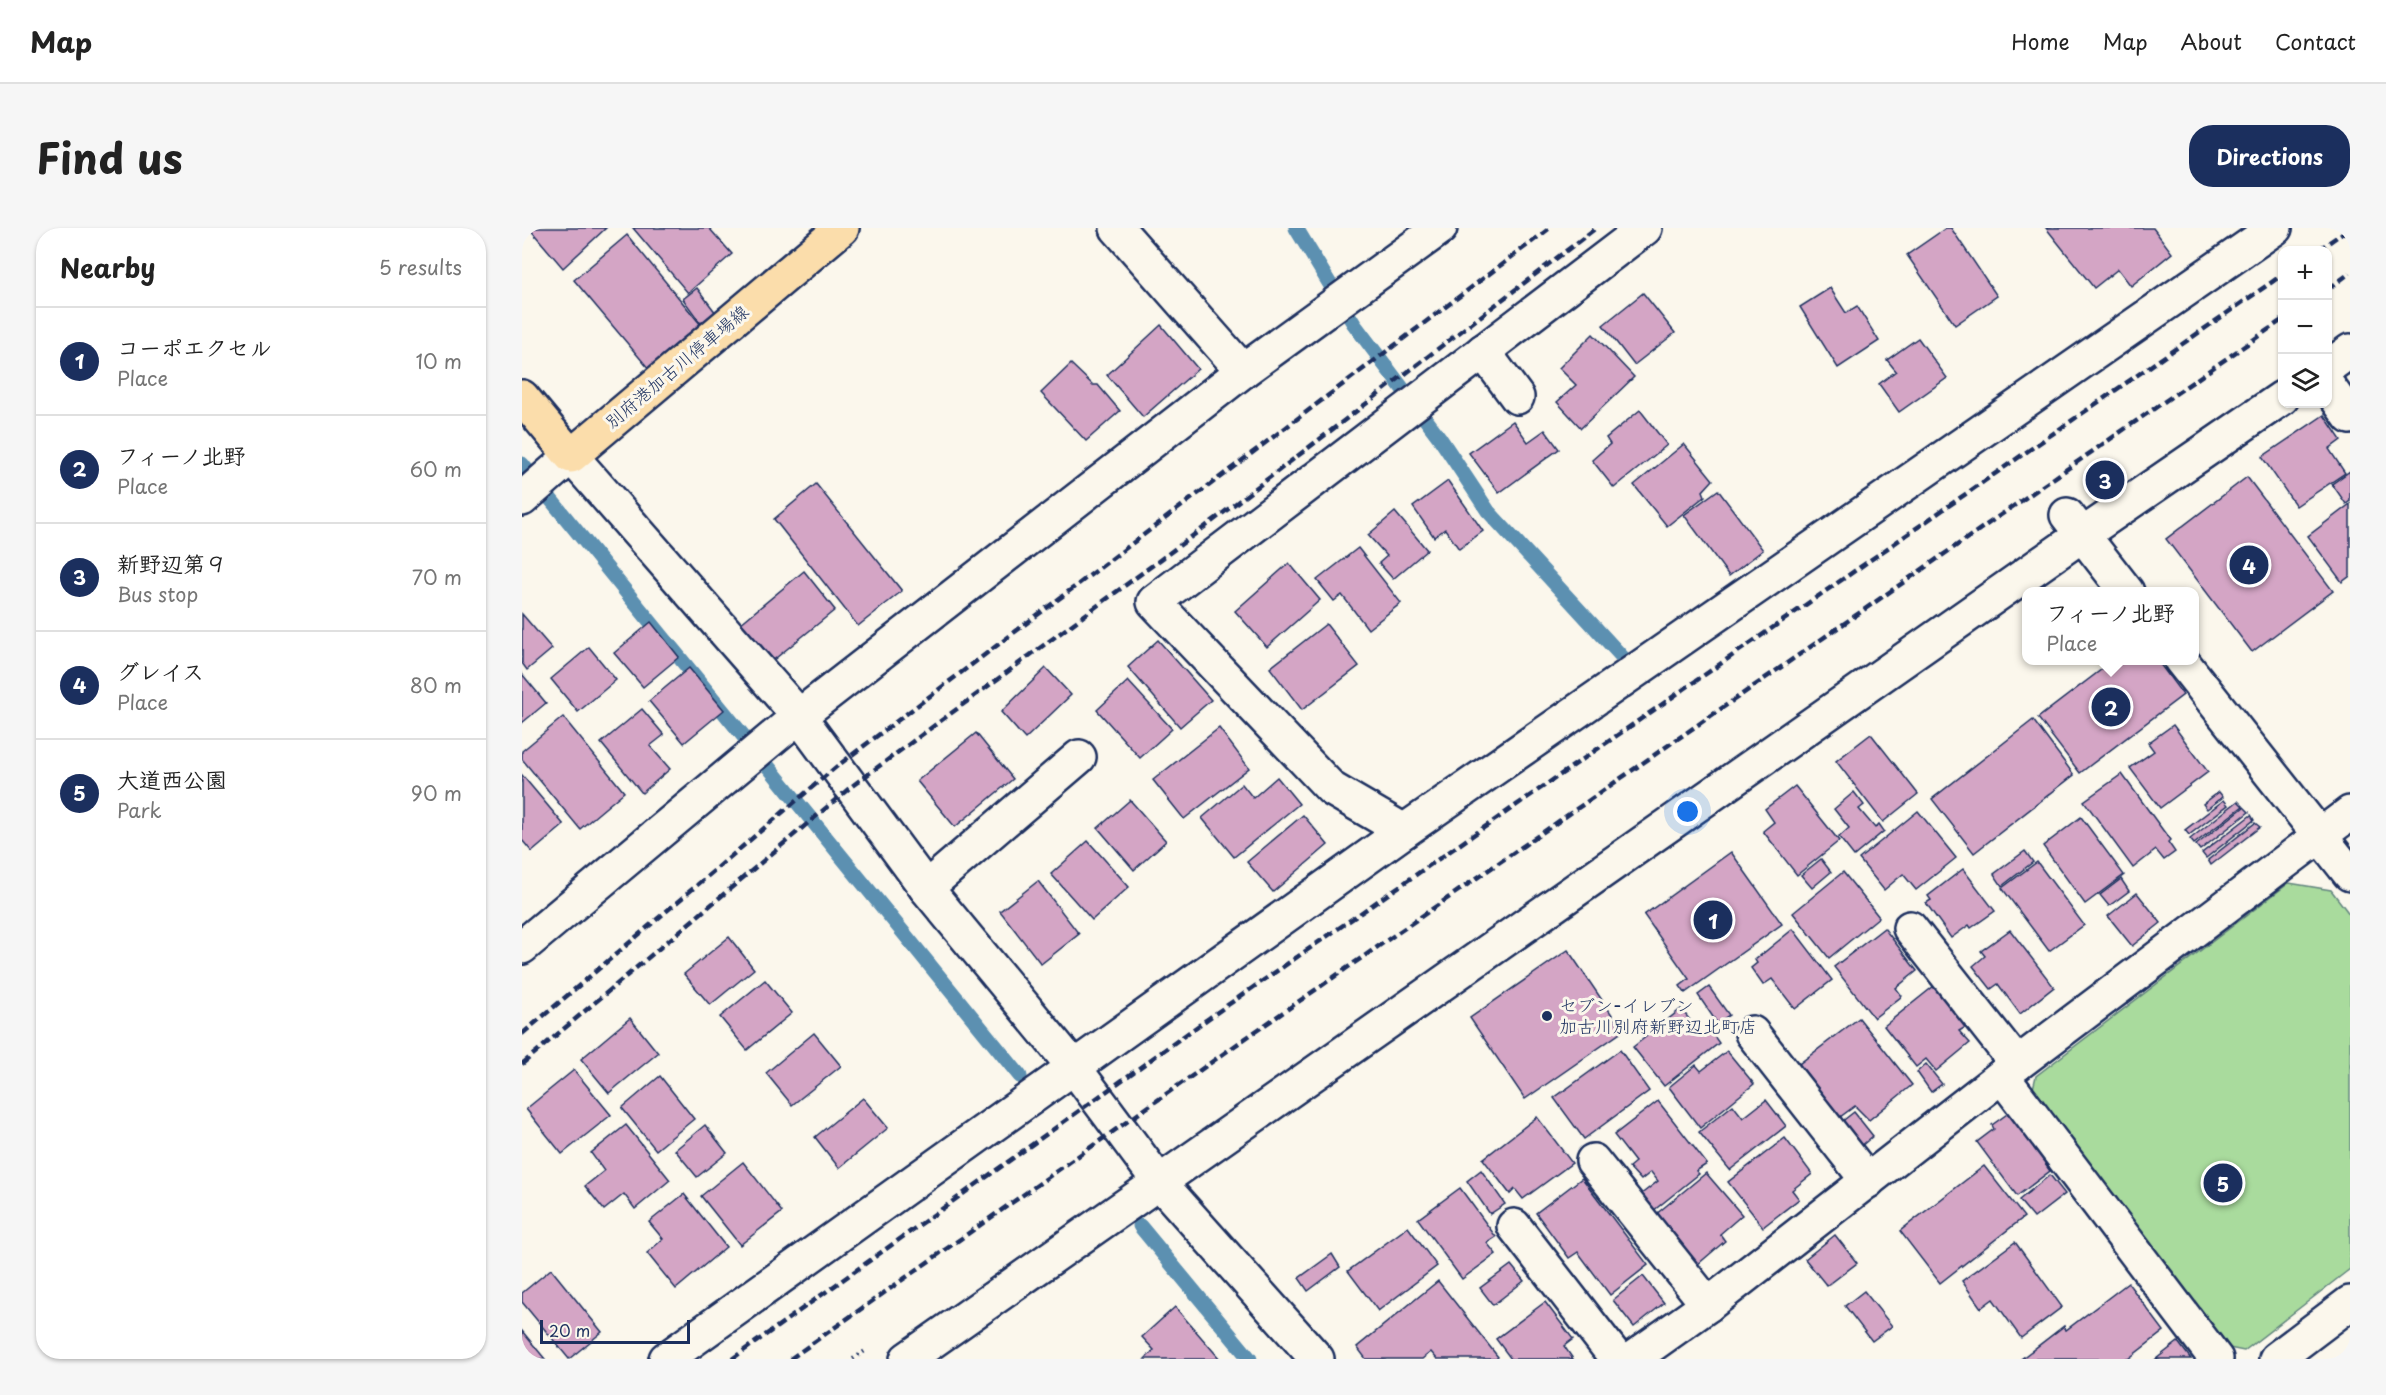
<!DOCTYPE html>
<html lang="en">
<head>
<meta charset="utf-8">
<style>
	:root { --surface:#fff; --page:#f6f6f6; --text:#222; --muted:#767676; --line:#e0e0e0; --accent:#1b2f5e }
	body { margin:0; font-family:"Playpen Sans","Klee One",sans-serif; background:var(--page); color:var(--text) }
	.controls { position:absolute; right:18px; top:18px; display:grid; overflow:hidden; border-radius:12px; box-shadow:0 2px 4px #0004 }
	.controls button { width:54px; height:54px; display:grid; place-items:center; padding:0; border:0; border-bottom:2px solid var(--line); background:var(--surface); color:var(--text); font:30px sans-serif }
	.scale { position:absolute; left:18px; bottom:15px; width:150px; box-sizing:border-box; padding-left:6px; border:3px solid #1b2f5e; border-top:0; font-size:16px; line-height:21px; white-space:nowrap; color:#1b2f5e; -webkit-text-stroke:4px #fbf7ec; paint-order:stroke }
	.you { position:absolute; left:1166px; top:584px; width:21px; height:21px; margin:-15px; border:4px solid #fff; border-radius:50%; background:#1a73e8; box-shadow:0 0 0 9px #1a73e833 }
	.badge { display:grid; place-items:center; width:39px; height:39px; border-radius:50%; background:var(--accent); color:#fff; font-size:20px; font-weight:700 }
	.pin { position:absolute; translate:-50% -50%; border:3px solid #fff; box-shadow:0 2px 6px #0006 }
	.popup { position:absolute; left:1500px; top:359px; width:177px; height:78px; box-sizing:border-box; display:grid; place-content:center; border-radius:12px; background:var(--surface); filter:drop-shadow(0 2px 4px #0005); font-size:20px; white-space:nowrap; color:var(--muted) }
	.popup b { font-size:22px; color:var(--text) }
	.popup::after { content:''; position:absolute; left:50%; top:100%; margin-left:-12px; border:12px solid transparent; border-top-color:var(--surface) }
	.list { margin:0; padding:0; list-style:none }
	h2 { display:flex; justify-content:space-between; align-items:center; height:78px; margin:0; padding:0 24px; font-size:26px }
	h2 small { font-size:20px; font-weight:400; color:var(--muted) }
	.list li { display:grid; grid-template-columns:39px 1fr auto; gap:18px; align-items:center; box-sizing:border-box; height:108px; padding:0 24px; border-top:2px solid var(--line) }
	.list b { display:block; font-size:22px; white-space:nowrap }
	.list p { margin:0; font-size:20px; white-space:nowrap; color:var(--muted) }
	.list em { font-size:20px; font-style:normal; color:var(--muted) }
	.icon { flex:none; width:33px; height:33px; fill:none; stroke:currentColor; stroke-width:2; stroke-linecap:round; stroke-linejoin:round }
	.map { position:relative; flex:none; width:1828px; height:1131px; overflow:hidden; border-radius:24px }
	header { display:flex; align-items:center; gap:36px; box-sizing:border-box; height:84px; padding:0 30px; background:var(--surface); border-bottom:2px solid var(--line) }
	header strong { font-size:28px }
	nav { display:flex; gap:33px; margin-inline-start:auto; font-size:21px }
	.intro { display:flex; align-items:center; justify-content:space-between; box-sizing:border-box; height:144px; padding:0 36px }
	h1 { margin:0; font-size:42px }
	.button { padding:15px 27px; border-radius:24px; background:var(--accent); color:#fff; font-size:21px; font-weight:700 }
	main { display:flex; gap:36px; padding:0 36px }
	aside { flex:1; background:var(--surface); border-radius:24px; box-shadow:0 2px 4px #0004 }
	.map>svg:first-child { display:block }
	.green { fill:#a9db9d; stroke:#62857e; stroke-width:1.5 }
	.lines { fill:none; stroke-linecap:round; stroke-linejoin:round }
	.stream { stroke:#5c90b1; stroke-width:15 }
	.building { fill:#d4a5c5; stroke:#1b2f5e; stroke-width:1.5 }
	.minor-casing { stroke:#1b2f5e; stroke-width:38 }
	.major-casing { stroke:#1b2f5e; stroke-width:38 }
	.path { stroke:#1b2f5e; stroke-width:4; stroke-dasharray:1.5 4.5; stroke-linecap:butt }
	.minor { stroke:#fbf7ec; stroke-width:33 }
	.major { stroke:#fbddab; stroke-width:33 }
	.rail { stroke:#1b2f5e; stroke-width:4.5; stroke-dasharray:9 4.5; stroke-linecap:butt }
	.poi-dot { fill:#1b2f5e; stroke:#fbf7ec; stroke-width:2 }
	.labels { text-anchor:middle; stroke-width:6; stroke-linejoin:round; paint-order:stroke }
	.street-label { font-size:18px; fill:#1b2f5e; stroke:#fbf7ec }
	.poi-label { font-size:18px; fill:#1b2f5e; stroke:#fbf7ec; text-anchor:start }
</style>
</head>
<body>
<header>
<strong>Map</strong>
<nav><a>Home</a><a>Map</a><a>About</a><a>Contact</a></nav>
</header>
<div class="intro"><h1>Find us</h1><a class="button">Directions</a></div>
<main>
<aside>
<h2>Nearby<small>5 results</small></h2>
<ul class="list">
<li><span class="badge">1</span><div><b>コーポエクセル</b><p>Place</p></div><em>10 m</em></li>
<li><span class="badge">2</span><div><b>フィーノ北野</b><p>Place</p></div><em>60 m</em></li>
<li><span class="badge">3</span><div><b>新野辺第９</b><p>Bus stop</p></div><em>70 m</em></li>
<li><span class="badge">4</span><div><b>グレイス</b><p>Place</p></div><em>80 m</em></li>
<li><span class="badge">5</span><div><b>大道西公園</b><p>Park</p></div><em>90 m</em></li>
</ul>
</aside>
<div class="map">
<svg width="1828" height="1131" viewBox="0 0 1828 1131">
	<rect width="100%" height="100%" fill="#fbf7ec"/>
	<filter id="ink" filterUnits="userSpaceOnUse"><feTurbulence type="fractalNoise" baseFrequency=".0167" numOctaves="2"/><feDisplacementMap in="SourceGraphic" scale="12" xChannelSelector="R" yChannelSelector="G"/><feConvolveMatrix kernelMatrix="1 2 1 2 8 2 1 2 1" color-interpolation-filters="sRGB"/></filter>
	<g filter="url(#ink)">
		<polygon class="green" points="1767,655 1809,662 1828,687 1828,1041 1722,1123 1697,1118 1509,869 1514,848"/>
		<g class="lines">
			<g class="stream">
				<polyline points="774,0 832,96 917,209 966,283 1103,432"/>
				<polyline points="0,236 498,848"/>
				<polyline points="618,998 728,1131"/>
			</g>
		</g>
		<g class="building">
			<polygon points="7,0 84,0 41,40"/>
			<polygon points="111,0 187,0 210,26 166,65"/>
			<polygon points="1424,0 1429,0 1475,68 1433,97 1385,27"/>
			<polygon points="1524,0 1631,0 1650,25 1609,58 1596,41 1572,60"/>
			<polygon points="105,7 179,97 127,141 52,52"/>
			<polygon points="175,60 194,85 180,97 161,71"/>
			<polygon points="1308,60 1324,85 1335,78 1357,113 1316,140 1278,79"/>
			<polygon points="1121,65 1153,105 1112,137 1081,97"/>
			<polygon points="639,97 676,141 621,189 585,147"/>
			<polygon points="1071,106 1112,149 1059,200 1035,174 1054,157 1037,140"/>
			<polygon points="1396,110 1425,150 1377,184 1357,156 1374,143 1365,132"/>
			<polygon points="549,136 571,157 576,157 598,183 564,213 519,165"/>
			<polygon points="1118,182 1145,217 1092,260 1070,232 1088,216 1084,210"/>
			<polygon points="1802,187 1819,212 1807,221 1823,245 1774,278 1740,229"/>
			<polygon points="991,193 1006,214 1023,202 1037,221 977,265 947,225"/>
			<polygon points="1162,216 1191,252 1181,263 1183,268 1145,298 1112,257"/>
			<polygon points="1828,243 1828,273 1824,276 1810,256"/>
			<polygon points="1725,249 1811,363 1730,424 1644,311"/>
			<polygon points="926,253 961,303 937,321 923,301 912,309 891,279"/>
			<polygon points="294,256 380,363 336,398 252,291"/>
			<polygon points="1196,262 1241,322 1207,348 1162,287"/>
			<polygon points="1828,276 1828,348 1820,354 1786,308"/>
			<polygon points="873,284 905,322 871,351 857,335 865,328 846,307"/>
			<polygon points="836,320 879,375 846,401 820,367 812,373 795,352"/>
			<polygon points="767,335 798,372 745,419 713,383"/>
			<polygon points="282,343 313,382 249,434 218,396"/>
			<polygon points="0,386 30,421 5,442 0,435"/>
			<polygon points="129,394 157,429 121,459 92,425"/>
			<polygon points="804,396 837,438 780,482 748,440"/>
			<polygon points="636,412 689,472 658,499 606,439"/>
			<polygon points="67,419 94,452 56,484 29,451"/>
			<polygon points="1592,432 1635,432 1661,467 1558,545 1516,490"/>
			<polygon points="167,440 202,482 162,515 127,473"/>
			<polygon points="524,440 549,467 503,511 479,484"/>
			<polygon points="0,446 24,475 0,495"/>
			<polygon points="606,453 650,501 618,530 575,482"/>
			<polygon points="120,481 142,507 128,518 148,541 120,565 79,515"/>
			<polygon points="41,489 102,564 58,601 0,531 0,523"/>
			<polygon points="1511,492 1552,547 1452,625 1410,571"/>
			<polygon points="1651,497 1686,544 1638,580 1608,540 1632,523 1626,515"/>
			<polygon points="697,500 727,540 662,591 631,552"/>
			<polygon points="454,505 491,551 433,599 395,553"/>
			<polygon points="1349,506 1396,566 1361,594 1314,533"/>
			<polygon points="1600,546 1648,612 1646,614 1653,624 1642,632 1634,622 1611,640 1562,573"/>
			<polygon points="0,547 42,597 10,624 0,612"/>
			<polygon points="755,549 777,576 712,629 680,590 720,556 731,570"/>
			<polygon points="1273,558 1317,613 1275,647 1241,603 1252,594 1243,581"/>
			<polygon points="1332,564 1342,577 1337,581 1353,600 1357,596 1362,603 1332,628 1317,609 1327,600 1312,581"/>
			<polygon points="1697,564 1701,569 1685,581 1681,576"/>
			<polygon points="608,572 644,613 612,642 576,600"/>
			<polygon points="1702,572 1706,577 1667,607 1663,602"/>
			<polygon points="1716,573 1721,578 1672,616 1668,611"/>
			<polygon points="1722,579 1727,584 1678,622 1674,617"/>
			<polygon points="1396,583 1434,630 1394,662 1381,646 1362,662 1337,631"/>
			<polygon points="781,587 806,617 751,664 725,634"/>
			<polygon points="1729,587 1732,592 1684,630 1680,625"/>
			<polygon points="1559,589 1602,647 1563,676 1521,618"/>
			<polygon points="1733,595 1738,599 1689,637 1686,632"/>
			<polygon points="566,613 607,659 570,692 529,646"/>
			<polygon points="1503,623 1511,634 1480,658 1472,646"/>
			<polygon points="1209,624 1260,696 1163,765 1158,758 1167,751 1122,687"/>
			<polygon points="1299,631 1309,644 1290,660 1279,647"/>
			<polygon points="1515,634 1562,697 1527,723 1480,660"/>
			<polygon points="1441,641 1473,683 1449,700 1447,697 1429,710 1404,675 1409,672 1406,668"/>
			<polygon points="1321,644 1357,689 1307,730 1271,685"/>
			<polygon points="1599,651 1607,663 1587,678 1578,667"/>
			<polygon points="516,653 557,706 519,736 478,683"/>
			<polygon points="1615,665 1639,695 1610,718 1586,688"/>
			<polygon points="1362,700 1395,743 1374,760 1380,768 1352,790 1312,739"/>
			<polygon points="1271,701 1310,752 1273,781 1250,751 1241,757 1229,740 1235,735 1233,732"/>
			<polygon points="1488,702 1532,759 1498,786 1476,756 1469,761 1451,738 1463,728 1459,723"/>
			<polygon points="207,709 232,741 188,777 162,746"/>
			<polygon points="1046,722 1101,803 1003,871 948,790"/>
			<polygon points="243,752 270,785 225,822 198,789"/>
			<polygon points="1412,758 1444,799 1437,803 1448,815 1414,843 1404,831 1394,839 1362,798"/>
			<polygon points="1187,759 1207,787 1195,795 1176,767"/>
			<polygon points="1159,781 1180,807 1187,801 1197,815 1142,858 1111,819"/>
			<polygon points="108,790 136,825 87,865 59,831"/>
			<polygon points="1337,790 1390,857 1347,892 1333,878 1318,889 1277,836"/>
			<polygon points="292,805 319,838 270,877 244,845"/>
			<polygon points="1098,822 1127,863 1062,911 1032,870"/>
			<polygon points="1205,823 1232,856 1178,900 1147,859 1174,837 1179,843"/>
			<polygon points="1404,836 1420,856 1409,864 1395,844"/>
			<polygon points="52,842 89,887 40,926 4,881"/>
			<polygon points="138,848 172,891 134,922 100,880"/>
			<polygon points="341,870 366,900 317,940 293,909"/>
			<polygon points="1244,872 1264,898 1208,942 1177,904 1211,877 1221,890"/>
			<polygon points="1136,873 1185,936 1174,943 1177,946 1131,983 1118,967 1136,953 1129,944 1119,952 1107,939 1113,934 1092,907"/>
			<polygon points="1332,884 1351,908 1338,919 1318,895"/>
			<polygon points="1488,884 1525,934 1523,936 1528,943 1495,968 1455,914 1472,901 1470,897"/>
			<polygon points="1015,889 1050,935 1001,971 993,961 988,966 961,931"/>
			<polygon points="104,897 148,952 113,981 102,966 82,982 63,958 82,943 69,925"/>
			<polygon points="183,897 205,925 175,949 153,922"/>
			<polygon points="1263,910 1290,946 1270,962 1277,971 1241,999 1206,954"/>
			<polygon points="221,934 260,984 218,1017 179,968"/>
			<polygon points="1462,938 1502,989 1418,1055 1378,1003"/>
			<polygon points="959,942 983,976 968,986 945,953"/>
			<polygon points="1184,945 1220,987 1198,1006 1203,1013 1175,1037 1133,987"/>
			<polygon points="1528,947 1543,966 1512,990 1497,972"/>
			<polygon points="1060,950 1126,1037 1088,1067 1056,1024 1047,1030 1014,985"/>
			<polygon points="938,960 974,1009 965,1015 974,1026 940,1051 896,991"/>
			<polygon points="162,966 204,1019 154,1061 125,1025 141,1011 127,994"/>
			<polygon points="886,999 915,1038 856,1083 826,1043"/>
			<polygon points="1313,1007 1335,1035 1305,1058 1283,1031"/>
			<polygon points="1493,1014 1540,1079 1499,1110 1471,1071 1459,1080 1440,1053"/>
			<polygon points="810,1026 818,1039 786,1063 777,1050"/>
			<polygon points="989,1037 1002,1053 971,1077 958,1060"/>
			<polygon points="29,1041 80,1104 47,1131 0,1074 0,1065"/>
			<polygon points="1121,1048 1142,1075 1112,1099 1091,1072"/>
			<polygon points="916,1053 976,1129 974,1131 915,1131 909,1124 900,1131 844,1131 835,1119"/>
			<polygon points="1606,1055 1642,1103 1606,1131 1499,1131 1542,1098 1544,1102"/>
			<polygon points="1342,1063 1370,1098 1350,1113 1323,1078"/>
			<polygon points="1023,1074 1051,1111 1042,1118 1051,1131 989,1131 974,1111"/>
			<polygon points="653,1079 698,1131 623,1131 632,1122 620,1109"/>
			<polygon points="0,1103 23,1131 0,1131"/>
			<polygon points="1656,1114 1669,1131 1634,1131"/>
		</g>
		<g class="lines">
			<defs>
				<g id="minor">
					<polyline points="595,0 721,143"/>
					<polyline points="961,123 995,169"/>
					<polyline points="1806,139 1828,123"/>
					<polyline points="1806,158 1828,189"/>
					<polyline points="0,271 49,228 277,488 404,660 551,838 638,955 795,1131"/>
					<polyline points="1545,287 1605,364"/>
					<polyline points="1659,432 1828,646"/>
					<polyline points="882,603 810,561 632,374 1123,0"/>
					<polyline points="404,660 557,529"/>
					<polyline points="1388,700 1495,836"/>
					<polyline points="0,719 277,488 721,143 918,0"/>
					<polyline points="1230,805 1346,953"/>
					<polyline points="1480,848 1694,1131"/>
					<polyline points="1071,933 1186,1077"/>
					<polyline points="992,998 1095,1131"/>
					<polyline points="144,1131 882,603 1753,0"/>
					<polyline points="385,1131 1560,307 1760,170"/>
					<polyline points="1110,1131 1186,1077 1495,836 1828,585"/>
					<polyline points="1754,1131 1828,1075"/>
				</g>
				<polyline id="major" points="0,169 49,228 320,0"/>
			</defs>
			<use href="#minor" class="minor-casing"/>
			<use href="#major" class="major-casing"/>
			<polyline class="path" points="331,1131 343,1123"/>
			<use href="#minor" class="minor"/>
			<use href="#major" class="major"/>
			<g class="rail">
				<polyline points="1796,22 1828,0"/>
				<polyline points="1806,61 1828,45"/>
				<polyline points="0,806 314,539 1028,0"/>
				<polyline points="0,836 330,558 684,298 1074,0"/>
				<polyline points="210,1131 687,790 1760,47"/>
				<polyline points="268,1131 711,819 1760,92"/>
			</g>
		</g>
	</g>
	<circle class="poi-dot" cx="1025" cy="788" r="6"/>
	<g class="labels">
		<g class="street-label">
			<text transform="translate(155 139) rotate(-40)" y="6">別府港加古川停車場線</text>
		</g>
		<g class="poi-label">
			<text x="1037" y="784">セブン-イレブン<tspan x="1037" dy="21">加古川別府新野辺北町店</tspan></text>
		</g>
	</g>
</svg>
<div class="controls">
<button>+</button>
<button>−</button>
<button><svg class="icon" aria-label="layers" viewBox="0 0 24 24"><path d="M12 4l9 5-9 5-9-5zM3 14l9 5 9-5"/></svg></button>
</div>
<div class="scale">20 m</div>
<div class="you"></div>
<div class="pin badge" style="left:1191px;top:692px">1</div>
<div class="pin badge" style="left:1589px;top:479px">2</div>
<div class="popup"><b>フィーノ北野</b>Place</div>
<div class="pin badge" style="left:1583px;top:252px">3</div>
<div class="pin badge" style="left:1727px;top:337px">4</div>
<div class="pin badge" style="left:1701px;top:955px">5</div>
</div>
</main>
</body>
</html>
